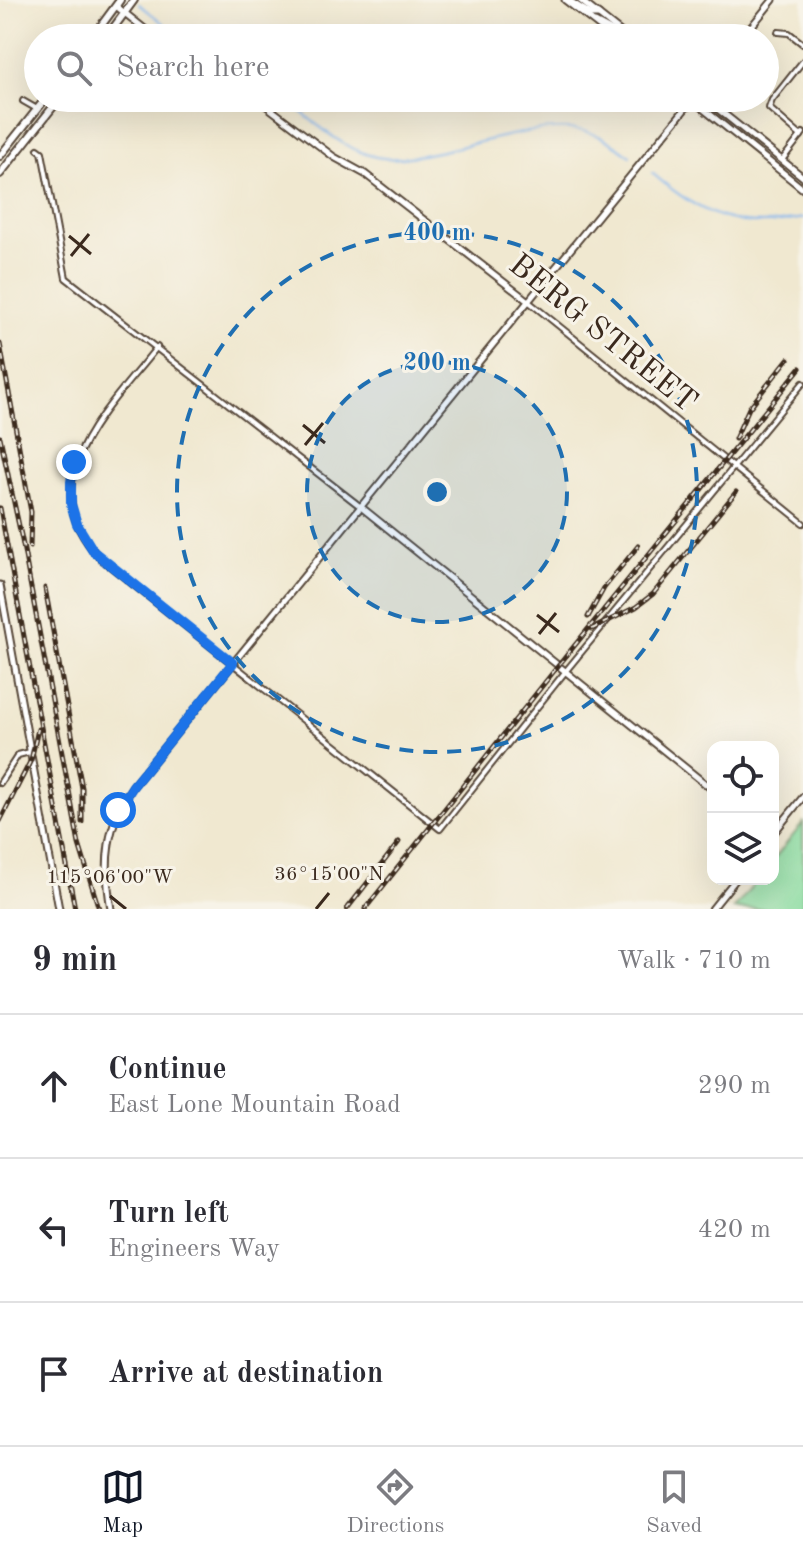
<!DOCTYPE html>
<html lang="en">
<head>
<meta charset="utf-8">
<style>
	:root { --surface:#fff; --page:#f2f2f3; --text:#2b2b33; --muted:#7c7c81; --line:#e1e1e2; --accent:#111827 }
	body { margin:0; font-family:"Old Standard TT",serif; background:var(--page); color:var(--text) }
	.controls { position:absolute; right:24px; bottom:24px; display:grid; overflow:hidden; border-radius:16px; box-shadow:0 8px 32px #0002 }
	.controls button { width:72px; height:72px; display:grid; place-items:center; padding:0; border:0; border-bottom:2px solid var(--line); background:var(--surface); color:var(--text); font:40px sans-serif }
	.stop { position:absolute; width:24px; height:24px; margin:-18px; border:6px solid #1a73e8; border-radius:50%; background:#fff }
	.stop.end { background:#1a73e8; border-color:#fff; box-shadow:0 2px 8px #0008 }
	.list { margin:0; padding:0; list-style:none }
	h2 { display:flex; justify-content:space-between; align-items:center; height:104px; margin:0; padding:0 32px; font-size:34px }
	h2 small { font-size:26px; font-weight:400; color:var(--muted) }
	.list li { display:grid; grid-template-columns:52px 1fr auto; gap:24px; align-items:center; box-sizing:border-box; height:144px; padding:0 32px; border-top:2px solid var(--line) }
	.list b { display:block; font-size:30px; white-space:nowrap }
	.list p { margin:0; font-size:26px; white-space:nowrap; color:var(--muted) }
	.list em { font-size:26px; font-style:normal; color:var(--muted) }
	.icon { flex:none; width:44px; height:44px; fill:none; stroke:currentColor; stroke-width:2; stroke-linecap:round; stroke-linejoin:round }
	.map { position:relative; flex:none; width:803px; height:909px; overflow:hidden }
	.search { position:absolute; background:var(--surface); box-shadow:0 8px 32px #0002; left:24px; right:24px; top:24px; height:88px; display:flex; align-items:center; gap:20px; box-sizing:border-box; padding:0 28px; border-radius:44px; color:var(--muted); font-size:30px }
	.sheet { height:536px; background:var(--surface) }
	nav { display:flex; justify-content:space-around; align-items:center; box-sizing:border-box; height:112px; border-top:2px solid var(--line); background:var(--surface); font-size:22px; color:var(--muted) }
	nav a { display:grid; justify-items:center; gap:4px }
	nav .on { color:var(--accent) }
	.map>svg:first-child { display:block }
	.green { fill:#86dc9f; stroke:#60835e; stroke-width:2 }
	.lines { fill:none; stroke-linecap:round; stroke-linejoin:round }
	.stream { stroke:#81b5ef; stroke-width:2 }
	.street-casing { stroke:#564639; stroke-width:8 }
	.secondary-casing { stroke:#564639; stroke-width:9 }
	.primary-casing { stroke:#564639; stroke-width:10 }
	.street { stroke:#fff; stroke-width:4 }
	.secondary { stroke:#fff; stroke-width:5 }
	.primary { stroke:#fff; stroke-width:6 }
	.rail-casing { stroke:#3b2a1e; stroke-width:5 }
	.rail { stroke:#f7f3e8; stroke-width:2; stroke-dasharray:6; stroke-linecap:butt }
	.route { stroke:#1a73e8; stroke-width:10 }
	.ticks { fill:none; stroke:#3b2a1e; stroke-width:3 }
	.ring { fill:none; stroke:#1f6fb2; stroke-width:4; stroke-dasharray:14 10 }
	.labels { text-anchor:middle; stroke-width:6; stroke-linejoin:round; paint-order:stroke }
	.street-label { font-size:32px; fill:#3b2a1e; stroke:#f7f3e8 }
	.ticks-label { font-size:20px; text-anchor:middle; fill:#3b2a1e; stroke:#f7f3e8; stroke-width:6; stroke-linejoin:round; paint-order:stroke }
	.centre { fill:#1f6fb2; stroke:#f7f3e8; stroke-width:4 }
	.ring-label { font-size:24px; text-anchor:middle; font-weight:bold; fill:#1f6fb2; stroke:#f7f3e8; stroke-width:6; stroke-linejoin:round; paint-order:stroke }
</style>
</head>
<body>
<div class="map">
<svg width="803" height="909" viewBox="0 0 803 909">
	<rect width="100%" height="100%" fill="#f7f3e8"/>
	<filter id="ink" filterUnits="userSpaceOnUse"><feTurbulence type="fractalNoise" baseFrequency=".0125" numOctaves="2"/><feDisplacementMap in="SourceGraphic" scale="16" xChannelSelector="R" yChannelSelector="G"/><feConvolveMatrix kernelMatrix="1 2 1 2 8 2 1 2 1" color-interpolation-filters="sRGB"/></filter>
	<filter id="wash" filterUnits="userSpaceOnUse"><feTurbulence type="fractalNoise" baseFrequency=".006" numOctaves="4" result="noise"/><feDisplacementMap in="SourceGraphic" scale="32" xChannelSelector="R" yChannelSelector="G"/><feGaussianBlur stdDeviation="1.8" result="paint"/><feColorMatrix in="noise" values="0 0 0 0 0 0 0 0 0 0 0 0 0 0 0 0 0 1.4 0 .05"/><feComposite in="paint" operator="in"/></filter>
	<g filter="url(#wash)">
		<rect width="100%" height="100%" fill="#f0e8d0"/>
		<polygon class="green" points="803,823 803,909 734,909 758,879 773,879 773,860"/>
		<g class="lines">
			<g class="stream">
				<polyline points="139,4 182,38"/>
				<path d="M284 98C312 120 341 149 376 157 396 161 417 156 437 152 477 144 549 120 587 132 604 136 617 145 630 156"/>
				<path d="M652 173C700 215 739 233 803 218"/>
			</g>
		</g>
	</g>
	<g filter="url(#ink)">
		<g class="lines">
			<defs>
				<g id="street">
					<polyline points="778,32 789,33 803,44"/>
					<polyline points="23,101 37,109"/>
					<polyline points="801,136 769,108 772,100 803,61"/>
					<polyline points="38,149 42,152 66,278 361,507"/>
					<polyline points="782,160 803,133"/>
					<polyline points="528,301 803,523"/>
					<path d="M157 347C110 407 26 482 100 558L440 829 565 672 803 383"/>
					<polyline points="0,783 18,755 30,752"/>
				</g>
				<g id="secondary">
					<polyline points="565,0 614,38"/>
					<polyline points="580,0 628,38"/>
					<polyline points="571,2 592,15 599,15"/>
					<polyline points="116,6 156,38"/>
					<polyline points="595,22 625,38"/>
					<polyline points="742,38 773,0"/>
					<polyline points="256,98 334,157 365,174 528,301"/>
					<polyline points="704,98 803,177"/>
					<polyline points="691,99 803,189"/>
					<polyline points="361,507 713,790"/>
					<polyline points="0,585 59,909"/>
					<polyline points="773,834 803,797"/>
					<path d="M111 909C103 864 106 824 133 786L694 98"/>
					<polyline points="712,909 736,879"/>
				</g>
				<g id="primary">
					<polyline points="92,38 120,0"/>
					<polyline points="106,38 134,0"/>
					<polyline points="0,156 46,98"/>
					<polyline points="0,174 60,98"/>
				</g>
			</defs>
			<use href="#street" class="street-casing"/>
			<use href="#secondary" class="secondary-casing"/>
			<use href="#primary" class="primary-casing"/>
			<use href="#street" class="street"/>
			<use href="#secondary" class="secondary"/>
			<use href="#primary" class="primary"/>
			<defs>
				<g id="rail">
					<polyline points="0,344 31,512 30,547"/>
					<polyline points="0,437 22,540 79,844 99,909"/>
					<polyline points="735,439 749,408 788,359"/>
					<polyline points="0,508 75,909"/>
					<polyline points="45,588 82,788 82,822"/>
					<polyline points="588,617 604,588 638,546"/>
					<polyline points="592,629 636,607 653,594 736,492"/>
					<polyline points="0,821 31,760 38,729"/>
					<polyline points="347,909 399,842"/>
					<polyline points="365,909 558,666 800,368"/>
				</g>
			</defs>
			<use href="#rail" class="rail-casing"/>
			<use href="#rail" class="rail"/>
		</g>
	</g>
	<g class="lines" filter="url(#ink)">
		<polyline class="route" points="74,462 71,482 71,504 77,524 94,552 233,663 133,786 118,810"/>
	</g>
	<path class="ticks" d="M69 236 91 254M71 256 89 234M303 425 325 443M305 445 323 423M537 615 559 632M539 634 556 613M110 896 126 909M316 909 329 893"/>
	<circle cx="437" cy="492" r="130" fill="#1f6fb2" fill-opacity=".12"/>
	<g class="ring">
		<circle cx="437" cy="492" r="130"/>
		<circle cx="437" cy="492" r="260"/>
	</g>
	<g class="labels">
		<g class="street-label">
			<text transform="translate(604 332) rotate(39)" y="11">BERG STREET</text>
		</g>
	</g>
	<g class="ticks-label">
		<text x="329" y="880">36°15'00"N</text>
		<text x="110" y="883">115°06'00"W</text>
	</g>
	<circle cx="437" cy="492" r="12" class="centre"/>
	<g class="ring-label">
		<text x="437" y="240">400 m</text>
		<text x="437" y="370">200 m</text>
	</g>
</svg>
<div class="controls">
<button><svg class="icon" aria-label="locate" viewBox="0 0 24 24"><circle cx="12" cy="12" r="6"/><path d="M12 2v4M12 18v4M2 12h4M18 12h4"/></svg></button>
<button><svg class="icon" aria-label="layers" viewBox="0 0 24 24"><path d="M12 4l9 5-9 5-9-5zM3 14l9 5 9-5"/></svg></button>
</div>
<div class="stop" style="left:118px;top:810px"></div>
<div class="stop end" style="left:74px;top:462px"></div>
<div class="search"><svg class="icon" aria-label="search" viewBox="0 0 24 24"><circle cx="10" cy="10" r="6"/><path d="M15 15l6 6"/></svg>Search here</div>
</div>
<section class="sheet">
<h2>9 min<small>Walk · 710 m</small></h2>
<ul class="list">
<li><svg class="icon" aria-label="ahead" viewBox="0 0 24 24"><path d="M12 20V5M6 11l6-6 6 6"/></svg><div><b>Continue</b><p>East Lone Mountain Road</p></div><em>290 m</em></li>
<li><svg class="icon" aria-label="left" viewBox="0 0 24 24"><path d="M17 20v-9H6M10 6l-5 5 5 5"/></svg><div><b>Turn left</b><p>Engineers Way</p></div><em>420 m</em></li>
<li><svg class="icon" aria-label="arrive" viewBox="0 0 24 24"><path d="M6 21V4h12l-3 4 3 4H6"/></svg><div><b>Arrive at destination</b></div></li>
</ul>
</section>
<nav>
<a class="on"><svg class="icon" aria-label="map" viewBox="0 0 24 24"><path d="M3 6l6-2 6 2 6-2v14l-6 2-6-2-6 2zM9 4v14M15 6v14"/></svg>Map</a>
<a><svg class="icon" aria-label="directions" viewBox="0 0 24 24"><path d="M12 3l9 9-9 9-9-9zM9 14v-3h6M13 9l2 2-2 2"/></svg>Directions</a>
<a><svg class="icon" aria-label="saved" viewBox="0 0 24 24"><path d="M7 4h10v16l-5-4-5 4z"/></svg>Saved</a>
</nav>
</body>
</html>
